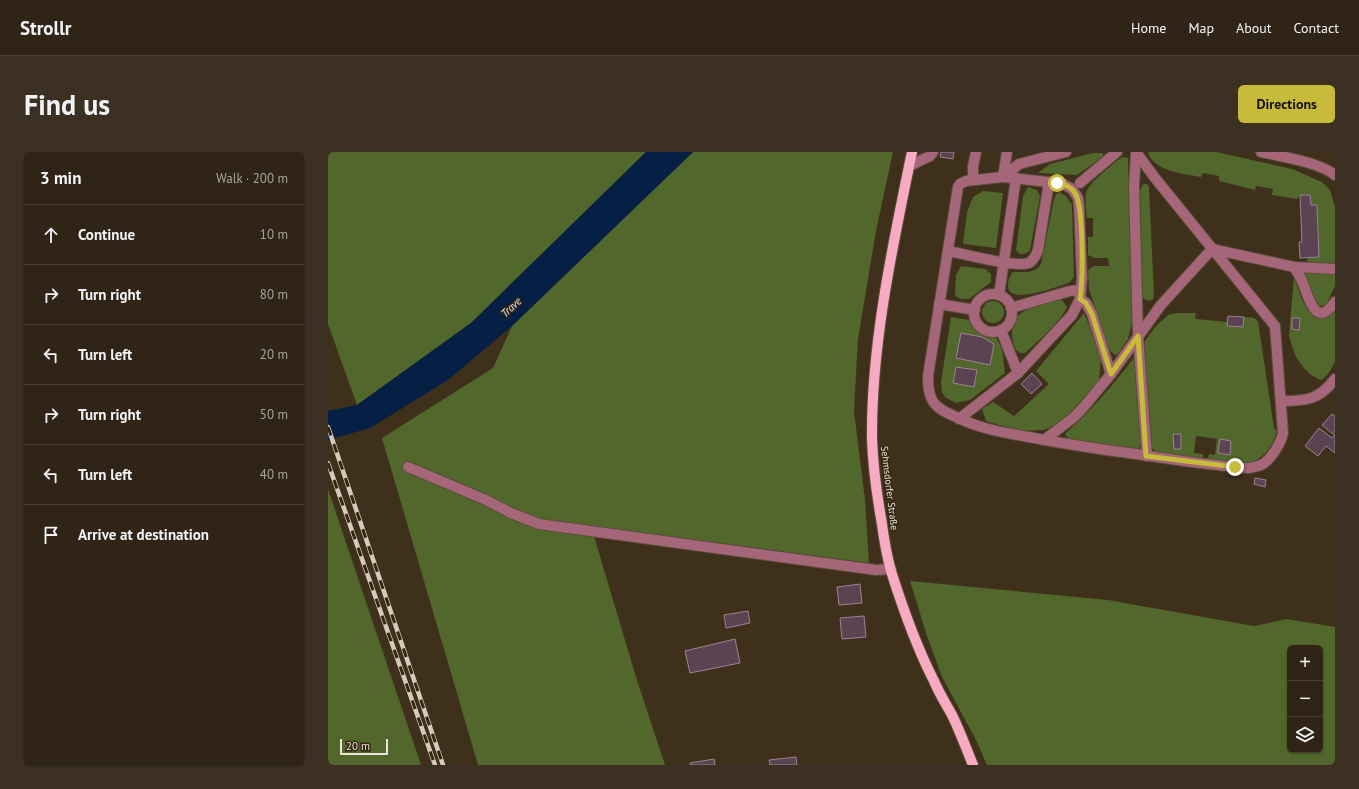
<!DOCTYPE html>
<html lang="en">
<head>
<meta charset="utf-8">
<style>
	:root { --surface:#2f2415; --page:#3b3022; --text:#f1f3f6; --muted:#a7a4a0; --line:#4a4134; --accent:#c8bb3b }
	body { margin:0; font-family:"PT Sans",sans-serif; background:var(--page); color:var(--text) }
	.controls { position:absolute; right:12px; bottom:12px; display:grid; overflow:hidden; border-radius:6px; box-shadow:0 1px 3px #0004 }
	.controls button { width:36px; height:36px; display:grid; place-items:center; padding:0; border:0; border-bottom:1px solid var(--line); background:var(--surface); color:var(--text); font:20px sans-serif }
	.scale { position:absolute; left:12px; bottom:10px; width:48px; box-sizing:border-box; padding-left:4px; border:2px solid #ede4d7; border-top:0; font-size:11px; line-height:14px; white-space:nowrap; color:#ede4d7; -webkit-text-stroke:3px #352612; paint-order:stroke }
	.stop { position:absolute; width:12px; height:12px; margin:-9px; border:3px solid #c8bb3b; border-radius:50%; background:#fff }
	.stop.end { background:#c8bb3b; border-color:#fff; box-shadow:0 1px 4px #0008 }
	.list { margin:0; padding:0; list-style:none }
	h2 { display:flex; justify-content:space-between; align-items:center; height:52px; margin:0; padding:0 16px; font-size:17px }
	h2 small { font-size:13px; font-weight:400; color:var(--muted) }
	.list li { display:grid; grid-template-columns:26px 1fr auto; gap:12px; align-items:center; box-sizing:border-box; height:60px; padding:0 16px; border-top:1px solid var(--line) }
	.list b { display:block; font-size:15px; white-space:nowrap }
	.list em { font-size:13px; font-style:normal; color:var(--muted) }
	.icon { flex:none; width:22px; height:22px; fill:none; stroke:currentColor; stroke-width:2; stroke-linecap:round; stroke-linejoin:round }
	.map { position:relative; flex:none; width:1007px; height:613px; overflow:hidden; border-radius:6px }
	header { display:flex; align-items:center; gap:24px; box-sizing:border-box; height:56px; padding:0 20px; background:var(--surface); border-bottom:1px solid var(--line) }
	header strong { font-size:19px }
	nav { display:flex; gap:22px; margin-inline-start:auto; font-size:14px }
	.intro { display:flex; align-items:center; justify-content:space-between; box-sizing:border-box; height:96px; padding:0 24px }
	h1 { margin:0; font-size:28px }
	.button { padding:10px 18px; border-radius:6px; background:var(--accent); color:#111; font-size:14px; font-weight:700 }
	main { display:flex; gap:24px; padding:0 24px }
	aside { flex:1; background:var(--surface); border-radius:6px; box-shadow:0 1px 3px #0004 }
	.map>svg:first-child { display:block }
	.green { fill:#51672b; fill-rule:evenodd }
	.water { fill:#052044 }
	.building { fill:#5b4452; stroke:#9d8392 }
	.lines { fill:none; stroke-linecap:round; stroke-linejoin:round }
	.minor-casing { stroke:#5b4d3a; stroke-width:12 }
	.major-casing { stroke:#5b4d3a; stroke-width:12 }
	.minor { stroke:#a56679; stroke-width:10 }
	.major { stroke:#f8aac1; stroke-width:10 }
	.rail-casing { stroke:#d5cbbd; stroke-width:4.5 }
	.rail { stroke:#352612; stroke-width:3; stroke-dasharray:9; stroke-linecap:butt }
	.route { stroke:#c8bb3b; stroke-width:5 }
	.labels { text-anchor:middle; stroke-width:3; stroke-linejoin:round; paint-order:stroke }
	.street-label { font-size:10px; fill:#ede4d7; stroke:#352612 }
	.water-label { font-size:11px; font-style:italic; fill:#d5e3f7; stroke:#352612 }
</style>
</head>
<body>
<header>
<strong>Strollr</strong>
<nav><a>Home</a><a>Map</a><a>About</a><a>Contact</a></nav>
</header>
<div class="intro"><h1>Find us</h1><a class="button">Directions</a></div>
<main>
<aside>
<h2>3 min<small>Walk · 200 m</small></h2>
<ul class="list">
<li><svg class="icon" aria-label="ahead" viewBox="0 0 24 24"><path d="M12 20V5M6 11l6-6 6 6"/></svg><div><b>Continue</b></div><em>10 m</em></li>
<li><svg class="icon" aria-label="right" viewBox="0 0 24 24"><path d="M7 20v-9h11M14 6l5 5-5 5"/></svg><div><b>Turn right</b></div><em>80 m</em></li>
<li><svg class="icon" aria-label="left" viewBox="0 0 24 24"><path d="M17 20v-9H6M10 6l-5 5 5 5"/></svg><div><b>Turn left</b></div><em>20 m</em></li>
<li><svg class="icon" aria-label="right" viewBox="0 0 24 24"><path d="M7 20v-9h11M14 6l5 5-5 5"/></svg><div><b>Turn right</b></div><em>50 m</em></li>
<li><svg class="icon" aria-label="left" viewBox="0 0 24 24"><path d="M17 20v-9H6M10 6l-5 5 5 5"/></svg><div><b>Turn left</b></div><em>40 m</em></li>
<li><svg class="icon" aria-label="arrive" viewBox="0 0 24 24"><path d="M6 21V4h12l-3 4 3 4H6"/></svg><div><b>Arrive at destination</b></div></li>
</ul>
</aside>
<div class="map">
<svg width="1007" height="613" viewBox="0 0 1007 613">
	<rect width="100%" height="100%" fill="#3f301c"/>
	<g class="green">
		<polygon points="0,0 318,0 143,171 29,253 0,172"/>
		<polygon points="365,0 565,0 548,79 530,187 526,259 537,348 541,411 263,374 308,525 337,613 150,613 54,286 165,216 184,174"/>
		<path d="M820 0H888L964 17 994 30 1002 38 1007 55V134L999 151 996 154 988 153 985 148 975 120 980 105 982 43H972L969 47 944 43 945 37 928 34 927 38 891 29V24L875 21 873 25C857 22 824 19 820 0Z"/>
		<polygon points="765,1 775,1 775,5 749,23 710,21 722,12"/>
		<path d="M795 5 800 6 805 167 800 187 790 202 787 203 782 199 779 193 761 137 760 118 766 114H781L780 106H766L760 103V85H765V66H759C758 58 757 49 758 41 761 30 782 15 791 7Z"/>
		<polygon points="816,32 819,32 821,35 826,143 825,147 821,149 816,147 814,144 812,39 814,34"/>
		<path d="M700 35 709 38 712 44 711 50 702 98C698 103 691 104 688 98L695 44Z"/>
		<polygon points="655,39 675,41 668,96 635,92 639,60 645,45"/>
		<path d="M731 40 738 44 744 53 746 125 742 130 738 132C727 135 683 153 680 135 680 129 681 124 685 120 695 120 707 122 713 112L726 47 728 43Z"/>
		<polygon points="633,114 657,117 663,122 663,130 641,147 632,147 627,143 628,123"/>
		<path d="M966 124C971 138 977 168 997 166L1007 154V210L1000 222 995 227 992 228 983 223 976 216 968 205 965 197 961 184Z"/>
		<path d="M734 148 739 155C732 171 710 189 697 201 683 205 681 175 688 166 695 156 722 149 734 148Z"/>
		<circle cx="665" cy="160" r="11"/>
		<polygon points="756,161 765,182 773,207 771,229 734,270 716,278 691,279 658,269 654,257 665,250 686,264 721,232 708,219"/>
		<path d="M849 161H868L867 167 900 170V174L915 175 916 165 926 166 930 169 946 276 949 279C945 294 935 309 918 311 906 312 892 308 880 307L881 302 887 303 889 287 868 284 866 301 875 302V306L830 302 821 293 817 207V189L828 174 840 163Z"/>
		<polygon points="623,165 641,168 655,181 668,185 674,197 677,221 642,248 628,251 618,246 614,241 613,230"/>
		<path d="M808 203 814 290 810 298 742 287 737 283 738 281C764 257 787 231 808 203Z"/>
		<polygon points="0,337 93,613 0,613"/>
		<path d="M582 429 780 448 926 474 959 467 1007 475V613H659L648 588 614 525 599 484ZM962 496H992V598H962Z"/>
	</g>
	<polygon class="water" points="318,0 365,0 184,174 120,228 42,276 0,288 0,259 29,253 143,171"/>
	<g class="building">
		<polygon points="613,0 626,0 625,7 612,5"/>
		<polygon points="972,43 982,43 983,53 989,53 991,105 972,106 971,90 974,90"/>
		<polygon points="900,164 916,165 915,175 899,174"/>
		<polygon points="964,166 972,166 971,178 964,177"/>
		<polygon points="633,181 654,185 666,192 662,213 628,206"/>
		<polygon points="628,215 649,218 646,235 625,231"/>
		<polygon points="704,221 714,232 703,242 693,232"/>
		<polygon points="1004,262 1007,264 1007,279 1005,282 994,273"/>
		<polygon points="991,276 1004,286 1007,282 1007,301 998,294 990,304 977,294"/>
		<polygon points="845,282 853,282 853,297 846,297"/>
		<polygon points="892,287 903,289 902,303 890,301"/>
		<polygon points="927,326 938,328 937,335 926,332"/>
		<polygon points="532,432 534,451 511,453 509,435"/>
		<polygon points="420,459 422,471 398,476 396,463"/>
		<polygon points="536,464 538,485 514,487 512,466"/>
		<polygon points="407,487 412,511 362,521 357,499"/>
		<polygon points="468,605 469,613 442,613 441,608"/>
		<polygon points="386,607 387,613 362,613 362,611"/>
	</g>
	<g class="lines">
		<defs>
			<g id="minor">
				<path d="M933 0C955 5 990 10 1007 23"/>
				<polyline points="808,1 806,35 810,184 819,304"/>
				<polyline points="581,14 602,4 605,0"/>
				<polyline points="675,25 691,12 738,0"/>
				<polyline points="675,25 679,0"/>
				<polyline points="645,28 645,14 648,0"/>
				<polyline points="752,31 789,0"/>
				<path d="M620 99C636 102 688 116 701 111 706 108 708 103 710 98L721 30"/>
				<path d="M966 115C969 120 972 124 974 129 981 145 987 178 1007 150"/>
				<circle cx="665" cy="161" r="19"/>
				<polyline points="671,143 688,26"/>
				<polyline points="752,147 758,151 764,162 783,222"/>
				<polyline points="611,152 647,158"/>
				<polyline points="683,156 742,139 753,138"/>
				<polyline points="673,178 690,221"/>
				<path d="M954 249C978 249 991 248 1007 227"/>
				<path d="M631 267 690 221 744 163 752 147 754 126 751 54 750 46 744 37 735 32 729 31 675 25 638 29 632 32 630 35 600 224C600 236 601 248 610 255 615 259 621 262 626 264 655 279 686 282 717 288 740 292 763 296 786 299 831 305 875 313 920 316 924 315 929 315 933 313 943 308 953 291 955 281L947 174 827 26 808 0"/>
				<polyline points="716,288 745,266 754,257 783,222 833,153 884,97 966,115 1007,117"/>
				<polyline points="80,315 158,348 183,361 211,372 548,418 563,417"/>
			</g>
			<path id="major" d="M584 0C565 92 543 193 544 287 545 316 549 344 554 372 556 388 559 404 563 419 575 457 588 494 606 529 611 541 618 552 624 563 632 579 638 596 645 613"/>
		</defs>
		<use href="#minor" class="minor-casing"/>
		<use href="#major" class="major-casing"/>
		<use href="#minor" class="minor"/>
		<use href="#major" class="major"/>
		<defs>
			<g id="rail">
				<polyline points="0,275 115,613"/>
				<polyline points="0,311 107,613"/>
			</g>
		</defs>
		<use href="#rail" class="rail-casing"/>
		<use href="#rail" class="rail"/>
	</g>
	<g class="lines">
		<path class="route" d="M729 31C736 32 743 34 747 41 756 54 755 130 752 147L758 151 764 162 783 222 810 184 818 304 907 315"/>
	</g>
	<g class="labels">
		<g class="street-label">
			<text transform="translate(562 336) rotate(83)" y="4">Sehmsdorfer Straße</text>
		</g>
		<g class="water-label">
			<text transform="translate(183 155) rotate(-43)" y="4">Trave</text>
		</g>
	</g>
</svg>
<div class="controls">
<button>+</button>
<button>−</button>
<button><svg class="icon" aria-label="layers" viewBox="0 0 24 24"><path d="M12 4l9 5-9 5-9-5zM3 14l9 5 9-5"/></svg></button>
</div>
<div class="scale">20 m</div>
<div class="stop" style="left:729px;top:31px"></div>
<div class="stop end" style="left:907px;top:315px"></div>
</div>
</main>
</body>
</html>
